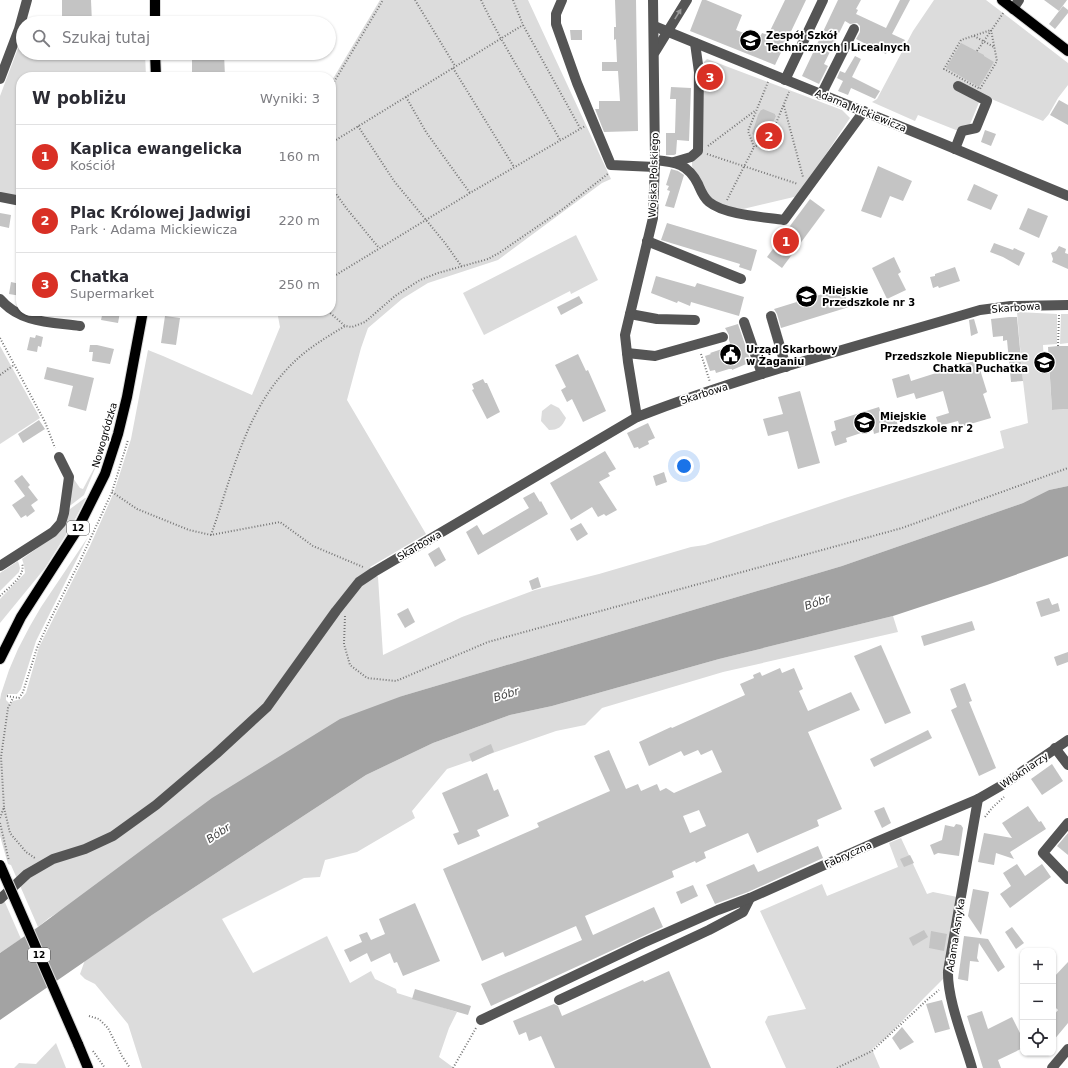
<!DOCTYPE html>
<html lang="pl">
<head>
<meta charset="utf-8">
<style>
	:root { --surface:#fff; --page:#f7f7f7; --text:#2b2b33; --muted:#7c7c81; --line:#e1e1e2; --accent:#d93025 }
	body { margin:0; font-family:"DejaVu Sans",sans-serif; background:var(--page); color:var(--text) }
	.controls { position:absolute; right:12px; bottom:12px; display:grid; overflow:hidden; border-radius:8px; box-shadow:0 1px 3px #0004 }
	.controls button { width:36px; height:36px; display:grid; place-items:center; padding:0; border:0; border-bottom:1px solid var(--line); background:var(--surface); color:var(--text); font:20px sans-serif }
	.you { position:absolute; left:684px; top:466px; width:14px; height:14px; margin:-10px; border:3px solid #fff; border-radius:50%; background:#1a73e8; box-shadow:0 0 0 6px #1a73e833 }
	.badge { display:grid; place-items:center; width:26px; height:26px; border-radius:50%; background:var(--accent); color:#fff; font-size:13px; font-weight:700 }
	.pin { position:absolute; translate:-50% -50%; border:2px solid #fff; box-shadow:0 1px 4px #0006 }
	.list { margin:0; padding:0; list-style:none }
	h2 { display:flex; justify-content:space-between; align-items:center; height:52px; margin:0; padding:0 16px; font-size:17px }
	h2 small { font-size:13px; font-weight:400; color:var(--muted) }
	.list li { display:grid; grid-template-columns:26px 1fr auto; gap:12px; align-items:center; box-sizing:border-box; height:64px; padding:0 16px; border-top:1px solid var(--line) }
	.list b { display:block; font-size:15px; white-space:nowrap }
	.list p { margin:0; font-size:13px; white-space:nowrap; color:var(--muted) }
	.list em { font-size:13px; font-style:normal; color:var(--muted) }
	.icon { flex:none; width:22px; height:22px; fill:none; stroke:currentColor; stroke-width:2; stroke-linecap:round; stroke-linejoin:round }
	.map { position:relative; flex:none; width:1068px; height:1068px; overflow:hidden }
	.search { position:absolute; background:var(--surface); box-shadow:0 1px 3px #0004; left:16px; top:16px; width:320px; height:44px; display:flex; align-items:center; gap:10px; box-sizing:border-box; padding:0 14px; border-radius:22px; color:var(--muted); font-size:15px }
	.panel { position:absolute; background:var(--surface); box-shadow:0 1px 3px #0004; left:16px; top:72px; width:320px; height:244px; border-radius:16px }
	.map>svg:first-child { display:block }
	.green { fill:#dcdcdc }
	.water { fill:#a3a3a3 }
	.building { fill:#c4c4c4; fill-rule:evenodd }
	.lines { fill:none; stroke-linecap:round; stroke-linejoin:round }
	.major-casing { stroke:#dbdbdb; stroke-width:12 }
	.path { stroke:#777; stroke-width:2; stroke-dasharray:1 2; stroke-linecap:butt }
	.minor { stroke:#555; stroke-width:10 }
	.major { stroke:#000; stroke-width:10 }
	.major-bridge-casing { stroke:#dbdbdb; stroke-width:12; stroke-linecap:butt }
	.major-bridge { stroke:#000; stroke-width:10 }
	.oneway { fill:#999 }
	.labels { text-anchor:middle; stroke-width:3.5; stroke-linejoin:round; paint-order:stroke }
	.shield { fill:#fff; stroke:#4c4c4c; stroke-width:1 }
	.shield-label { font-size:9px; font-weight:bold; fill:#000 }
	.poi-label { font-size:10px; font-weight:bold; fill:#000; stroke:#fff; text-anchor:start }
	.street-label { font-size:10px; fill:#000; stroke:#fff }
	.water-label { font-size:11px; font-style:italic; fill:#444; stroke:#fff }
</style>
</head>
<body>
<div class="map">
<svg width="1068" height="1068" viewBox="0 0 1068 1068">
	<rect width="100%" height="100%" fill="#fff"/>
	<g class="green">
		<polygon points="380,0 528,0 611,179 602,183 498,260 428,283 402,299 368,328 361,348 347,400 426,534 370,567 378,577 383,655 462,617 535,590 599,574 691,547 705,545 845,498 1004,448 1000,431 1028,423 1023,381 1017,312 1057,314 1057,344 1043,345 1044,365 1049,365 1052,410 1068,409 1068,486 1049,490 1023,503 842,566 402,696 49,918 38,927 11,865 8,864 0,836 0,700 1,694 9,670 18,649 30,626 41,607 88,537 36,641 21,689 17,694 8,694 6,697 6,700 10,704 13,701 21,699 26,693 39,647 90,546 114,492 131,439 148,350 163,356 252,395 280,327 277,311 331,311 331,82"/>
		<polygon points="934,0 986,0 1068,63 1068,85 1058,98 1049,114 1043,121 982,95 966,134 918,115 915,121 872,102 877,99 913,31"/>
		<polygon points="301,19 301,23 233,23 233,21"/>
		<polygon points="23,35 23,53 145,53 146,77 21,77 21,198 0,194 0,96"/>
		<polygon points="707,59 842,110 850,118 798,196 743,209 729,208 709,198 692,166 692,161 700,154 704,62"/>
		<polygon points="576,235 598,280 571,294 570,291 484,335 463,293"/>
		<polygon points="1061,314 1068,314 1068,343 1060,344"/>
		<polygon points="0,346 40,418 0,444"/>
		<path d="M551 404 559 408 566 418C562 427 558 430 549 430L541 421 542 411Z"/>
		<polygon points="99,459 84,495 67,508 73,478 80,488 83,489"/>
		<polygon points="85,498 86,498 85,500 72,525 45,568 0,623 0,599 25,573 24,565 22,559 53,537 66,512"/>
		<polygon points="18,561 20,568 19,572 0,591 0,573"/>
		<polygon points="893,616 898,632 723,672 602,708 585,725 556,731 447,769 412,811 415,818 357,852 325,860 320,877 304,878 222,919 253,973 327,936 350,983 371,971 375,979 396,989 397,993 457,1012 449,1028 439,1057 454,1068 142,1068 128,1024 95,984 85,979 80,974 85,960 152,915 366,775 433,743 510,715 552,706 719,659"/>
		<polygon points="901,838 927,894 933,892 962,898 946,976 924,998 888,1036 872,1049 880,1068 786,1068 765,1022 768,1016 806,1009 760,911 822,884 827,896 898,867 889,843"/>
		<polygon points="0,891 21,939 0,953"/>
		<polygon points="56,1043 66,1068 14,1068 19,1063 36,1064"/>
	</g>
	<polygon class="water" points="1068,486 1068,556 987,585 893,616 719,659 552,706 510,715 433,743 366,775 152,915 0,1020 0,953 38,927 212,798 340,719 402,696 842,566 1023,503 1049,490"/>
	<g class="building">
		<polygon points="62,0 91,0 92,23 62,23"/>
		<polygon points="615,0 636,0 638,131 604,132 595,109 599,109 599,101 620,101 618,71 602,71 602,62 617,62 616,39 614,40 614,27 616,27"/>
		<polygon points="702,0 706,0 742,15 736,30 759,39 762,33 768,35 785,0 806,0 775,65 690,31"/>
		<polygon points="838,0 861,0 856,9 858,10 856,14 886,28 900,0 910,0 892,34 905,40 900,48 891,43 886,54 856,39 860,32 860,26 857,23 850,24 845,21 824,64 828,66 819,84 802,76"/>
		<polygon points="1044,0 1067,0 1059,11"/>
		<polygon points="1063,6 1068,10 1068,13 1055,29 1049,24"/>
		<polygon points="570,30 582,30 582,40 571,40"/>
		<polygon points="961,43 984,55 984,56 994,62 979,87 946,68"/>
		<polygon points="195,53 224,53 225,77 195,77 195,72 192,72 192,55 195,55"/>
		<polygon points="855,56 861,59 852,77 880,91 875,99 851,88 848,95 838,91 843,81 837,78 840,71 845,73"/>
		<polygon points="671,87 691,88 689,141 677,140 676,154 674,155 666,155 666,133 675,133 676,99 670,99"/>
		<polygon points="1059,100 1068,105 1068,125 1050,115"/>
		<polygon points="763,109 775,114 775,115 776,116 765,139 752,134 758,115 761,110 762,110"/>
		<polygon points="985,130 996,134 991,146 981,142"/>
		<polygon points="878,166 912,181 903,201 890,196 881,218 861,211"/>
		<polygon points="671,169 678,171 684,175 674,208 665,206 670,191 667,190 669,186 666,185"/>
		<polygon points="974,184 998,195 991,210 967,200"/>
		<polygon points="810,199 825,210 782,268 767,257"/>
		<polygon points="1028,208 1048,216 1039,238 1019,229"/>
		<polygon points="0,213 11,215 9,228 0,226"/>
		<polygon points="667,223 757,250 751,271 739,267 740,264 661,240"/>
		<polygon points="994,243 1013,250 1014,248 1025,253 1019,266 1003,257 990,252"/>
		<polygon points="1059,246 1066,249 1065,253 1068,254 1068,269 1052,262 1053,259 1051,253 1056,251"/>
		<polygon points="894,257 901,272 898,274 906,290 887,299 872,268"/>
		<polygon points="955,267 960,281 939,288 938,286 933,288 930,277 935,276 935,274"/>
		<polygon points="656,276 695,287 697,283 744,297 739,316 691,302 690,306 678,301 677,303 651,293"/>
		<polygon points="11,282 20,284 21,296 9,294"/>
		<polygon points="842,288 849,307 781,328 777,314 774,309"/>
		<polygon points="579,296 583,303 561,315 557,307"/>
		<polygon points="103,311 117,311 120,312 118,323 101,320"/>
		<polygon points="165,316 180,318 176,345 161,343"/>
		<polygon points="1009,317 1017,317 1023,381 1011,382 1007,340 1003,341 1003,336 993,337 991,319"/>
		<polygon points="974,319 978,333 971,336 969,320"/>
		<polygon points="738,324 751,362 732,370 732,369 729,369 716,373 715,370 710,371 705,356 711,354 710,353 731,346 729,340 729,335 725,328"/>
		<polygon points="36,335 43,337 41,347 38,346 37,352 27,350 30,337 35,338"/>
		<polygon points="90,345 97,345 114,349 110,364 92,361 93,352 89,352"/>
		<polygon points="1058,346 1068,346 1068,409 1052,410 1048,347"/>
		<polygon points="578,354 586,371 588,370 606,411 583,422 572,399 567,402 561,390 566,387 555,365"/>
		<polygon points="977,360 987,392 983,394 991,418 960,427 958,421 939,426 936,417 949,413 943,391 916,399 914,393 897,398 892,379 909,374 911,381"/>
		<polygon points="47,367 94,378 86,411 68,406 73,386 44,379"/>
		<polygon points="483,379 485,383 487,383 500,412 487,419 472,390 474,389 472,384"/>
		<polygon points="800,391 820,463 798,469 788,431 768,436 763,419 783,414 778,397"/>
		<polygon points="879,407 882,416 894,412 898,426 874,434 873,429 846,438 847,442 835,446 831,432 836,430 834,421"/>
		<polygon points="39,420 45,429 23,443 18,434"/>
		<polygon points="648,423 655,438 648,441 649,444 639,449 638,447 634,448 627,433"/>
		<polygon points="605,451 616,469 608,473 610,476 599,482 617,510 606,516 604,514 598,517 592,507 571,520 550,483"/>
		<polygon points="664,472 667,482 656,486 653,476"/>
		<polygon points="22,475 30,485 28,487 38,500 31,505 35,511 27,517 26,515 21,518 12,505 25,496 14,481"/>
		<polygon points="534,492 540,502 541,501 548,514 478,555 466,532 477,525 483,535 529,508 523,498"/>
		<polygon points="581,523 588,534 577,541 570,529"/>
		<polygon points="439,547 446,560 435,567 428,554"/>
		<polygon points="538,577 541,587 532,590 529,581"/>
		<polygon points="1049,598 1052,605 1058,603 1060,611 1041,617 1036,602"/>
		<polygon points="408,608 415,622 405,628 397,614"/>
		<polygon points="972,621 975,630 924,646 921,636"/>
		<polygon points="881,645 911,713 885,724 854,656"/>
		<polygon points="1068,652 1068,662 1057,666 1054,657"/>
		<path d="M780 668 782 673 794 668 803 689 799 691 808 711 851 692 860 710 808 732 842 809 817 820 819 826 757 853 748 833 704 852 706 858 696 863 695 861 672 871 674 877 585 916 593 935 654 907 663 927 491 1006 481 984 582 940 576 926 505 957 503 952 482 961 443 869 539 827 537 823 610 791 594 756 609 750 626 789 638 784 641 791 657 784 660 791 666 788 674 793 722 772 712 750 701 755 698 750 684 756 681 751 649 766 639 742 671 727 672 728 745 695 740 684 754 678 753 675 760 672 762 676ZM699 810 706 826 690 833 683 816Z"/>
		<polygon points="965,683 972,701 969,702 996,768 979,776 951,710 957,707 950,689"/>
		<polygon points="928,730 932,738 874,767 870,759"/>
		<polygon points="491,744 494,752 472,762 469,754"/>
		<polygon points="1052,764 1063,781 1042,795 1031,779"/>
		<polygon points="487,773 494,791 498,789 509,816 477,830 480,836 458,845 453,834 459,832 442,793"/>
		<polygon points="1028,806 1039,822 1041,821 1046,829 1010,852 1014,859 996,853 994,865 978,862 984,833 1012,838 1002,823"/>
		<polygon points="884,807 891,823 882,828 874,811"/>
		<polygon points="956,824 961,825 963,828 959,856 938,853 934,855 930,845 942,840 945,825 954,827"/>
		<polygon points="1068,833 1068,855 1057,846"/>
		<polygon points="818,846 823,858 748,892 715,904 706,885 754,864 758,872"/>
		<polygon points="910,855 914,863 904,867 900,859"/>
		<polygon points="1017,864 1025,876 1042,864 1051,877 1010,908 1000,894 1011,886 1003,873"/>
		<polygon points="693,885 698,896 681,904 676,892"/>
		<polygon points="973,889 989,892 981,935 968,916"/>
		<polygon points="415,903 440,961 403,976 397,962 394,963 390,953 371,962 367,953 350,962 344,950 362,942 359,935 367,932 371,940 385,934 379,919"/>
		<polygon points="1012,927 1024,943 1016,949 1005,932"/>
		<polygon points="924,930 928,937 913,946 909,938"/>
		<polygon points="931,931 947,934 944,951 929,948"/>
		<polygon points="964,936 988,939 1005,967 998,972 979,943 977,958 979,962 970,961 968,981 958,979"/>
		<polygon points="1068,962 1068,1023 1053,1041 1053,1016 1058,1010 1053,1005 1053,978"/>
		<polygon points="669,971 711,1068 555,1068 541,1036 529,1041 526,1032 519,1035 513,1021 554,1004 558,1006 562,1016 643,980 644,982"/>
		<polygon points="415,989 471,1006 468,1015 412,999"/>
		<polygon points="942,1000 950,1029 935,1033 926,1004"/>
		<polygon points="982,1011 988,1029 1012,1017 1023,1039 1023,1048 998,1060 1001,1068 983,1068 967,1016"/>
		<polygon points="902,1027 914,1042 900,1050 892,1038"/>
	</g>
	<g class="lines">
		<defs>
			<g id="major">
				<polyline points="155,0 155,23"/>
				<polyline points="1002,0 1068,51"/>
				<polyline points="155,53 156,77"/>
				<polyline points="0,659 21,617 77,530 105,474 118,434 127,397 143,311"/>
				<polyline points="78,1044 88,1068"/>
			</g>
		</defs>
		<use href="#major" class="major-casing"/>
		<g class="path">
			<polyline points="415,0 455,66"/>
			<path d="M481 0C504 48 534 93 560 140"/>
			<polyline points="513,0 523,25 580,128"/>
			<polygon points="991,30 997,61 980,89 944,69 961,40"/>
			<polyline points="974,36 994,47"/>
			<polyline points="977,51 1004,12"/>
			<polyline points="453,68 514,167"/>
			<polyline points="768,82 748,131 754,147 769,140 789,92"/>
			<polyline points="331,87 383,0"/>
			<polyline points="406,97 426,132 470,193"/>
			<polyline points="784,106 803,177"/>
			<polyline points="358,126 394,181 445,243 462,267"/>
			<polyline points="331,143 523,25"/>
			<polyline points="708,146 756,110"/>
			<polyline points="707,154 798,184"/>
			<polyline points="331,187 347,209 379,248"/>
			<polyline points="727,200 754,147"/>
			<polyline points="331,278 470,193 585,126"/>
			<polyline points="328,311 345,326"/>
			<polyline points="0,338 45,422 55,448"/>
			<polyline points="1058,346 1059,315"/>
			<polyline points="701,354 710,382"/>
			<polyline points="0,375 14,365"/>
			<polyline points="112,492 137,509 189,530 211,535 280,522 313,546 363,567"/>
			<path d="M211 535C232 476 246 408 293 363 308 348 327 337 345 326L352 327 365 322 395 296 420 280 438 273 488 259 499 253 563 209 609 173"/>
			<path d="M0 596C9 587 26 576 22 563"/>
			<polyline points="345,616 344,644 350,665 367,678 396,681 488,642 902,528 1068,468"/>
			<polyline points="7,696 19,698 23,692 37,648 48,624 81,559 112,492 128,440"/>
			<polyline points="4,808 10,833 26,852 35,858"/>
			<polyline points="985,817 992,808 1004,797"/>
			<polyline points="0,818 4,807 1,757 8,708 13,698"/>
			<polyline points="0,823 9,861"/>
			<polyline points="89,1016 99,1019 108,1028 122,1056 130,1068"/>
			<polyline points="93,1051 105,1068"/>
			<polyline points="453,1068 476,1028"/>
			<polyline points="837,1068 872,1051 928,999 939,990"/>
		</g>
		<g class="minor">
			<polyline points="562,0 556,14 556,24 577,83 611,165 655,167"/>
			<polyline points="1013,9 1019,0"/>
			<polyline points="654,26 941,143 1068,196"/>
			<polyline points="655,52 687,0"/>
			<polyline points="0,79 19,29 27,0"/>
			<polyline points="785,80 823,0"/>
			<polyline points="821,95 854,29"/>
			<polyline points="955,149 962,131 976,128 987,101 958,86"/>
			<path d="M655 160C676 162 688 164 698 184 701 191 703 197 709 202 725 215 764 217 784 220L864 111"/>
			<polyline points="674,162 691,157 698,151 699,72 695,43"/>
			<polyline points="0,197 21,201"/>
			<polyline points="647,241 741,279"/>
			<path d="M0 299C20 323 51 322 80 326"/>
			<polyline points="630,314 657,319 695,320"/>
			<polyline points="771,316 786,367"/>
			<polyline points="744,322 762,374"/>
			<polyline points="627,353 655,356 723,337"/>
			<polyline points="637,417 628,362 625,335 653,218 655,160 653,0"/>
			<polyline points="0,566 53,532 61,523 64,513 69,477 59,457"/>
			<polyline points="1055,748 1068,765"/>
			<polyline points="1068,823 1043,853 1068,879"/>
			<path d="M0 899 27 874 53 859 85 849 113 836 156 805 216 754 267 707 336 611 359 582 374 572 637 417C749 374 865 344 980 310L1011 306 1068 305"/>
			<polyline points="559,1000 709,930 743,912 750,898"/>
			<polyline points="481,1020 643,943 718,910 750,898 876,842 978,799 1004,784 1068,740"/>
			<path d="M972 1068C964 1040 947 999 948 971L978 799"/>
			<polyline points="1052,1068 1068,1049"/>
		</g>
		<use href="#major" class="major"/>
		<defs>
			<polyline id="major-bridge" points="0,865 78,1044"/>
		</defs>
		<use href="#major-bridge" class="major-bridge-casing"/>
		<use href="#major-bridge" class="major-bridge"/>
	</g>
	<defs><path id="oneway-solid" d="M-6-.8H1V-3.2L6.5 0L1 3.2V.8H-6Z"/></defs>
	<use class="oneway" href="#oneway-solid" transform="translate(678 14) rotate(-58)"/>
	<defs>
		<symbol id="school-disc" viewBox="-11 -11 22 22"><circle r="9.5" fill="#000" stroke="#fff"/><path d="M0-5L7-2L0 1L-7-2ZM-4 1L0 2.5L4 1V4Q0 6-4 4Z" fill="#fff"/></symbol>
		<symbol id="civic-disc" viewBox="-11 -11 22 22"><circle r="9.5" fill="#000" stroke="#fff"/><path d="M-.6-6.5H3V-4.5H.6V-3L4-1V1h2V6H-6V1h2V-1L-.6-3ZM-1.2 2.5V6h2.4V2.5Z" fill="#fff"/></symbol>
	</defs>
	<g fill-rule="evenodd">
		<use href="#school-disc" x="738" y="28" width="25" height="25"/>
		<use href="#school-disc" x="794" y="284" width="25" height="25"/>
		<use href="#civic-disc" x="718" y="342" width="25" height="25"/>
		<use href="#school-disc" x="1032" y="350" width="25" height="25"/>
		<use href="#school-disc" x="852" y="410" width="25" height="25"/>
	</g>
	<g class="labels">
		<g class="shield">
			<rect x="67" y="521" width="22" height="14" rx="3"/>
			<rect x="28" y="948" width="22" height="14" rx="3"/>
		</g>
		<g class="shield-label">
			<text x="78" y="531">12</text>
			<text x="39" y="958">12</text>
		</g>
		<g class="poi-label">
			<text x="766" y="39">Zespół Szkół<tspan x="766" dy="12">Technicznych i Licealnych</tspan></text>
			<text x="822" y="294">Miejskie<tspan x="822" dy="12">Przedszkole nr 3</tspan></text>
			<text x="746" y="353">Urząd Skarbowy<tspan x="746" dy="12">w Żaganiu</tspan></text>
			<text x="1028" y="360" text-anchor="end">Przedszkole Niepubliczne<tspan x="1028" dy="12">Chatka Puchatka</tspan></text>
			<text x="880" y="420">Miejskie<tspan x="880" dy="12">Przedszkole nr 2</tspan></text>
		</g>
		<g class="street-label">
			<text transform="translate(861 110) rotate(22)" y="4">Adama Mickiewicza</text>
			<text transform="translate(653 175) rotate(-88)" y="4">Wojska Polskiego</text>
			<text transform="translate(1016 307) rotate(-4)" y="4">Skarbowa</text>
			<text transform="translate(704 393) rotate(-18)" y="4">Skarbowa</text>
			<text transform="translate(104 435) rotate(-74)" y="4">Nowogródzka</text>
			<text transform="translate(419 545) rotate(-30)" y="4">Skarbowa</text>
			<text transform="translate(1024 770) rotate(-34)" y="4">Włókniarzy</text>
			<text transform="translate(848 854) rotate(-24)" y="4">Fabryczna</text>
			<text transform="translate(955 935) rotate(-81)" y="4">Adama Asnyka</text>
		</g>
		<g class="water-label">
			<text transform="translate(817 602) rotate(-19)" y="4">Bóbr</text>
			<text transform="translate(506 694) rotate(-16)" y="4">Bóbr</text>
			<text transform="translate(218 833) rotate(-34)" y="4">Bóbr</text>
		</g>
	</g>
</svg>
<div class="controls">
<button>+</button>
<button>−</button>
<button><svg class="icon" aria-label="locate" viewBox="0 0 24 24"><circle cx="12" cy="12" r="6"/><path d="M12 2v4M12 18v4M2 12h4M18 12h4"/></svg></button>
</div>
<div class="you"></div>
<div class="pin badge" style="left:786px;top:241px">1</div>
<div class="pin badge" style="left:769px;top:136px">2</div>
<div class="pin badge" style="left:710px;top:77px">3</div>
<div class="search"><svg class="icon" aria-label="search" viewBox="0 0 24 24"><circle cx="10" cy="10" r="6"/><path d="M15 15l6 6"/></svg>Szukaj tutaj</div>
<section class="panel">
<h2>W pobliżu<small>Wyniki: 3</small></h2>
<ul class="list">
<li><span class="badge">1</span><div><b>Kaplica ewangelicka</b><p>Kościół</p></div><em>160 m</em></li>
<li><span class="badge">2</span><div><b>Plac Królowej Jadwigi</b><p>Park · Adama Mickiewicza</p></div><em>220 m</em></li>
<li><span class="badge">3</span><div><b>Chatka</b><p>Supermarket</p></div><em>250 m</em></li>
</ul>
</section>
</div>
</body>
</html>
